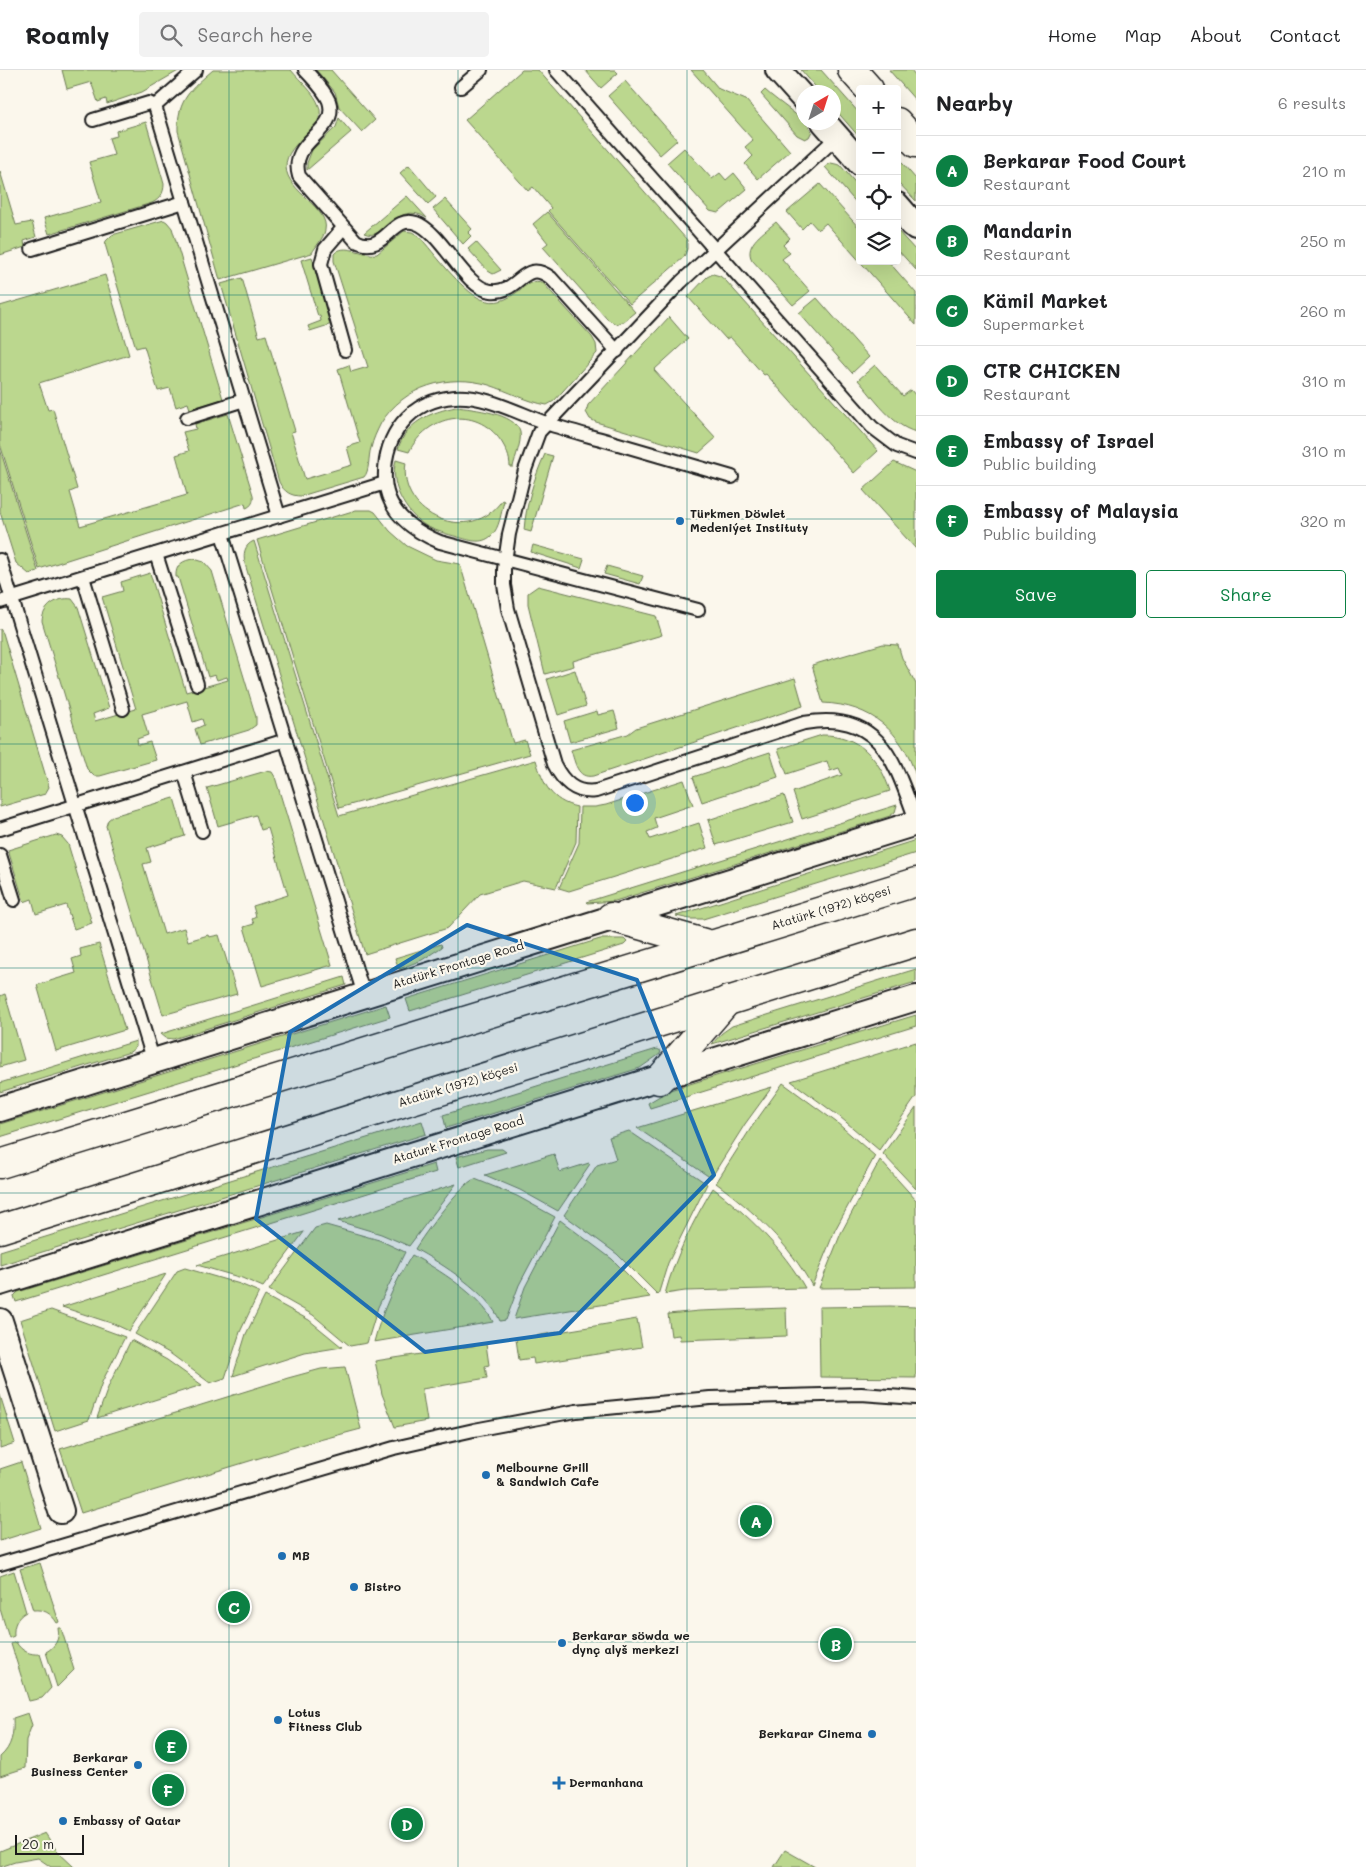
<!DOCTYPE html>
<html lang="en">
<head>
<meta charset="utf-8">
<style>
	:root { --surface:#fff; --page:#f2f2f2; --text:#202124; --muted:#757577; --line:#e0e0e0; --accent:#0b8043 }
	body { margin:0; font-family:Mali,sans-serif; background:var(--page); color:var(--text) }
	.controls { position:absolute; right:15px; top:15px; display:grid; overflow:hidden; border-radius:5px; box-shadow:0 5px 20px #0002 }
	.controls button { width:45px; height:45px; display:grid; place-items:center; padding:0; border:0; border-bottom:1px solid var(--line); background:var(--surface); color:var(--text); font:25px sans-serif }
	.compass { position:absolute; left:796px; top:15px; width:45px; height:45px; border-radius:50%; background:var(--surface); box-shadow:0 5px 20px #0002; rotate:39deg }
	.scale { position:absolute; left:15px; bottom:12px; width:69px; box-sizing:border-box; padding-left:5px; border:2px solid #1c1c1c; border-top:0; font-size:14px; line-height:18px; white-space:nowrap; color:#1c1c1c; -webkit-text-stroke:4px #fbf7ec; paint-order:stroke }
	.you { position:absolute; left:634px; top:732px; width:18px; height:18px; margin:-12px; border:4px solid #fff; border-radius:50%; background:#1a73e8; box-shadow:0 0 0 8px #1a73e833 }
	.badge { display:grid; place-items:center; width:32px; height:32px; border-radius:50%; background:var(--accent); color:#fff; font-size:16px; font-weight:700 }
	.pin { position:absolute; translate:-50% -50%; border:2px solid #fff; box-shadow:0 1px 5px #0006 }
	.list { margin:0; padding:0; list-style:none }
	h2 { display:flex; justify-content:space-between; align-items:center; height:65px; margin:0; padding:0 20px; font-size:21px }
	h2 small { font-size:16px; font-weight:400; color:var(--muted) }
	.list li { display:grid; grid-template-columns:32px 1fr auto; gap:15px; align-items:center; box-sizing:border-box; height:70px; padding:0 20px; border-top:1px solid var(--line) }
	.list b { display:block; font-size:19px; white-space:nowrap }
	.list p { margin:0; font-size:16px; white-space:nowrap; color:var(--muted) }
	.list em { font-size:16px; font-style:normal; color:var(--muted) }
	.actions { display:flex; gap:10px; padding:15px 20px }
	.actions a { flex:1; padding:11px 0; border:1px solid var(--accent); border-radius:5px; text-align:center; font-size:18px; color:var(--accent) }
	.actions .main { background:var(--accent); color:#fff }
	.icon { flex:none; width:28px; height:28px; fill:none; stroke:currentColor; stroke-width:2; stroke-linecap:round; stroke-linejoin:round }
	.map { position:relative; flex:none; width:916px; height:1797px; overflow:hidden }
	header { display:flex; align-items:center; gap:30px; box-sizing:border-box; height:70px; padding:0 25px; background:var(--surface); border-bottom:1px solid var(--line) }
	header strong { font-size:24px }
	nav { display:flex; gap:28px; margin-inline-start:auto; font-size:18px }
	.search { width:350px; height:45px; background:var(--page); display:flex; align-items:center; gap:12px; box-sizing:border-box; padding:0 18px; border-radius:5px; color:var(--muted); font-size:19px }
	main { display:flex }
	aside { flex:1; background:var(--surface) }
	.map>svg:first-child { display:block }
	.green { fill:#bbd78e; stroke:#6c7a55 }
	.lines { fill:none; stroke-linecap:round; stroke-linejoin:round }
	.service-casing { stroke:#1c1c1c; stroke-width:16 }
	.minor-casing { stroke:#1c1c1c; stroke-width:28 }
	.secondary-casing { stroke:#1c1c1c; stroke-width:31 }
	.primary-casing { stroke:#1c1c1c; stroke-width:31 }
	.service { stroke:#fbf7ec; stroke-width:12 }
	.minor { stroke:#fbf7ec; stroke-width:24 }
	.secondary { stroke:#fbf7ec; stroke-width:28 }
	.primary { stroke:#fbf7ec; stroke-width:28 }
	.marked { fill:#1f6fb2; fill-opacity:0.2; stroke:#1f6fb2; stroke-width:4; stroke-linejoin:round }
	.grid { fill:none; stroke:#0f766e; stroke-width:1; stroke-opacity:0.55 }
	.poi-dot { fill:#1f6fb2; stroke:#fbf7ec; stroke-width:2 }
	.labels { text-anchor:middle; stroke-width:4.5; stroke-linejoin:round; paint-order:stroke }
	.poi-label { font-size:12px; font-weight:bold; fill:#1c1c1c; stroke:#fbf7ec; text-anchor:start }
	.street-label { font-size:12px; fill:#1c1c1c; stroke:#fbf7ec }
</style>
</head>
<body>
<header>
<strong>Roamly</strong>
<div class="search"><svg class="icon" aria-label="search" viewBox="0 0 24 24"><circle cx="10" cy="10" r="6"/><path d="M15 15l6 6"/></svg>Search here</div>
<nav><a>Home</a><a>Map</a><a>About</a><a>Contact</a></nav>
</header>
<main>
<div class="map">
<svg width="916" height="1797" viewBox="0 0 916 1797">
	<rect width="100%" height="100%" fill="#fbf7ec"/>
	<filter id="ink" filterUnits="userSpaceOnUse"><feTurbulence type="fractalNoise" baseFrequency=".02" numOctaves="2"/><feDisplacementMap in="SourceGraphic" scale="10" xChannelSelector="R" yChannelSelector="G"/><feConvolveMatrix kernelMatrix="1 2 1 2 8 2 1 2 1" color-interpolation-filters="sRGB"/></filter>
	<g filter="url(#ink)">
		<g class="green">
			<polygon points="62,0 180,0 142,22 107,34 106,29 98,32 91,12 67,19"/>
			<path d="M213 0H291C300 11 315 23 319 36 328 59 285 71 286 97 287 122 330 138 325 160 324 168 315 177 312 183L220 210 178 61C177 30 191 19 213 0Z"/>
			<polygon points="316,0 331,0 375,50 362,62 339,37 335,22"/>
			<polygon points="522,0 538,0 687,170 687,179 684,187 630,234 548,141 551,138 533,117 528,121 465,50"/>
			<polygon points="585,0 615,0 618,3 601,18"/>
			<polygon points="691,0 703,0 719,19 746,30 790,81 758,109 745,94 753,86 745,77 753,70"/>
			<polygon points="801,0 821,0 860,44 860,68 834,38 834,22 820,22"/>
			<polygon points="889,0 911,0 916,6 916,31"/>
			<polygon points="625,11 677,70 660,85 608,26"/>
			<path d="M765 20C779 33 804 48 812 61L809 67 805 69 797 65 761 24Z"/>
			<polygon points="339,48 351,62 307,100 307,93 312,80 336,57"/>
			<path d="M146 52 164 114C164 123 160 129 152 133L49 164 44 148 101 132 89 92 114 85 109 68 117 66 116 61Z"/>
			<polygon points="684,78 712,109 720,103 726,110 734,103 747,119 721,141 718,143 710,141 667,93"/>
			<polygon points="897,87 916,109 916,131 897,111"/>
			<polygon points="831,93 840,95 860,118 860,137 825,97"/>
			<polygon points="409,95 436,127 428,134 400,103"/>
			<polygon points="0,101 16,155 32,152 36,167 24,171 25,177 0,185"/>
			<polygon points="820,114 860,159 860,191 888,191 916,223 916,255 826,153 818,160 810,151 802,159 787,142"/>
			<path d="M407 126 427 148C395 129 385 173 364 163Z"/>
			<polygon points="445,129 472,159 468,163 471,166 463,174 433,139"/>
			<polygon points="547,142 635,242 624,251 616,254 607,249 543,177 548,173 533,154"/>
			<polygon points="164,150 167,152 172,158 223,329 190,339 188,333 176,337 170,318 158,321 144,276 136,278 105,174 106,171 112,165"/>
			<path d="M776 152 790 168 783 175 790 183 782 189 810 221 793 235 752 190C743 174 766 161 776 152Z"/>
			<polygon points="897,160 916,181 916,200 897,179"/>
			<path d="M404 161 412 162 419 166C434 183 461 220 481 229 512 242 525 203 543 213L592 267 596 274 597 283 554 331 547 335C528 332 508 321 489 315 449 303 404 316 381 353 377 361 373 369 371 378 368 386 370 401 364 407L301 426C291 426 284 422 279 412L221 214 242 208 259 267 266 265 295 361 291 362 305 409 352 395 347 377 360 373 338 299 349 295 351 302 368 297 334 191V184C344 172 362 186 377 184Z"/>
			<polygon points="476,172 501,200 493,204 488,201 468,179"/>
			<polygon points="312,187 332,254 310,261 308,256 321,251 320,246 318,246 301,190"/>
			<polygon points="713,204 720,206 726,211 878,381 854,403 766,304 764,305 730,267 726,269 688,227 707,207"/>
			<path d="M105 205 129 285 39 313 48 340 53 339 77 419 70 422 80 456 187 425 176 385 189 381 183 362 196 359 195 354 228 344 253 425C254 431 252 436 246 438L245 433 39 499 0 374V236Z"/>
			<polygon points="817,228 869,287 852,303 799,243"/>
			<polygon points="669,247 688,269 654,300 716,368 699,383 596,352 590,349 586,342 588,335"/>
			<path d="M875 295 903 326 911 320 916 326V362C891 355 875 329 858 310Z"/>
			<path d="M456 337C473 339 515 343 520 362 522 372 515 387 513 397H510C510 387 506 379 501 371 475 334 427 345 409 382L398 379C406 352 431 342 456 337Z"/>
			<polygon points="0,379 38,501 29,504 16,493 0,442"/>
			<path d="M545 384 553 386 531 462 524 460C526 434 534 408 545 384Z"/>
			<path d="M396 390 406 393C397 446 472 476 502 430L504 431C501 442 500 458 491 466 481 475 469 470 458 467 447 464 435 461 426 456 405 443 389 414 396 390Z"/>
			<polygon points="894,392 916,402 916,479 863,420"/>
			<polygon points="356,440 371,440 375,442 390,461 407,476 436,490 460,494 513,673 525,670 530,684 339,738 257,470"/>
			<path d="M254 471 339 746 536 690C543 714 551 731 577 737L576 772 556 818 523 811 480 824 448 858 365 884 245 494C243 484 244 475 254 471Z"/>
			<polygon points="533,475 584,489 581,498 531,482"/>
			<path d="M194 489 204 492 212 501 256 647V655L249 660 200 675 195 659 204 655 202 649 193 652 187 631 142 644 148 665 137 669 138 675 150 672 156 690 100 706H94L87 699 42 551C43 536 57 527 72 529L78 537 109 638 93 644 95 651 136 639 102 527 123 521 121 512 150 503 186 622 228 610 227 607 217 610 215 605 208 607 178 507H176C175 495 183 490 194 489Z"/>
			<polygon points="607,496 643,506 640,514 604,504"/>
			<polygon points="538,516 656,546 662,565 573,591 574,596 545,604 528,534 528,523"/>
			<polygon points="0,559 3,563 49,717 45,724 0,737"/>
			<path d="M883 574 898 575 902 588 916 614V706C902 661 871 635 823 633L812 595Z"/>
			<polygon points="575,600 586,636 558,645 547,609"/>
			<path d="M795 608 803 636 593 706C577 709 575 692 571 680L628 664 636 658Z"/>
			<polygon points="597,641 598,645 614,641 619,658 570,672 564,651"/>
			<path d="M822 665C858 664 880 689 890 721L802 749 793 722 842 705 839 698 830 701 827 691 787 704 778 679Z"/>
			<polygon points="770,682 778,707 702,732 693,707"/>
			<polygon points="266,701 272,702 275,707 332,895 262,916 244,857 254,854 252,849 256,847 253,836 288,825 268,758 261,760 256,745 218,756 207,718"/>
			<polygon points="684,710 693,735 654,748 657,758 647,762 650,769 699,753 707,778 569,821 559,818 579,773 580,737 595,737 606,735"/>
			<polygon points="784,725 793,752 716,775 708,750"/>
			<polygon points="174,728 185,766 147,778 151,792 143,794 164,864 184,858 188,871 208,865 209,867 219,865 237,924 163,945 106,756 108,750 113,746"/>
			<polygon points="897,735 895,742 890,746 615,831 587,833 586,832"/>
			<polygon points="56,765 62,767 68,774 92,853 74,859 66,835 36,844 32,829 24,832 8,780"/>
			<polygon points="916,770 916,783 703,849 690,849 676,846"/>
			<polygon points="600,869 624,869 627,872 624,875 410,941 406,929"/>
			<polygon points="99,874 125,960 56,981 37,915 76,903 72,889 81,886 80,879"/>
			<polygon points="441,874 442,877 422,890 399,899 395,888"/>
			<polygon points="916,899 916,912 712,974 722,963 732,956"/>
			<polygon points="344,907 346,915 173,969 166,968 161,964"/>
			<polygon points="5,924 24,990 0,997 0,926"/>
			<polygon points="386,935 390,947 0,1067 0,1054"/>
			<polygon points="916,945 916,956 650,1038 648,1033 670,1020"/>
			<polygon points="136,971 136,977 130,982 0,1022 0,1013"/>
			<polygon points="916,972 916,1027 879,1080 840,1047 791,1011"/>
			<polygon points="657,979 661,981 660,984 640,998 446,1058 443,1045"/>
			<path d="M783 1013 836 1052 875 1086 835 1160 812 1216C790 1175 753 1140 716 1113L751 1058Z"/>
			<polygon points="772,1017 745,1054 711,1108 637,1058"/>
			<polygon points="916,1038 916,1119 883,1084"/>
			<polygon points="422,1051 426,1064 0,1195 0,1181"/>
			<polygon points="629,1061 707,1114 668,1193 658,1225 617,1184 564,1145 597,1095 616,1089 609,1067"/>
			<polygon points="487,1079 502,1079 506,1082 459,1097 456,1087"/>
			<polygon points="554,1084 560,1102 589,1093 590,1094 558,1141 520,1120 485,1105"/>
			<polygon points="880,1090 916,1130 916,1217 819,1218 841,1163"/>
			<polygon points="434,1094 436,1102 16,1232 14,1226 18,1222"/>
			<path d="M475 1109 517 1126 555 1147 519 1215 506 1250 500 1251C489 1223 441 1193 415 1179 424 1164 461 1113 475 1109Z"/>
			<polygon points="456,1114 409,1176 381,1164 338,1151"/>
			<path d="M713 1118C748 1145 783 1179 805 1218L685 1221 665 1224C675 1187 693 1151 713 1118Z"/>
			<polygon points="560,1150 612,1189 650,1227 514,1249 525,1217"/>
			<polygon points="326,1155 379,1170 405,1182 378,1237 367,1273 350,1276 313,1245 269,1220 315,1158"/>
			<polygon points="304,1162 263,1217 242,1208 197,1195"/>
			<path d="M412 1185C436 1198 482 1226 493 1252L374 1272C382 1241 395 1212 412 1185Z"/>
			<polygon points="185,1198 240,1214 259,1222 240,1262 225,1308 210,1313 171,1284 135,1264 177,1201"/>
			<polygon points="166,1204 129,1261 114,1254 62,1237"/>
			<polygon points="265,1226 309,1250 342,1277 305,1283 233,1306 246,1264"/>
			<polygon points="890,1236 916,1237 916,1308 820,1307 819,1237"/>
			<polygon points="786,1238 787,1266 680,1270 679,1265 671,1266 668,1244 699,1241"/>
			<polygon points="51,1240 125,1267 102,1312 89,1350 55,1361 20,1250"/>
			<polygon points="637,1249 642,1277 534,1294 533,1288 519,1290 516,1269"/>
			<polygon points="131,1270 167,1290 202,1315 97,1348 109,1315"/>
			<polygon points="486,1274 489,1295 485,1296 487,1308 422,1319 427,1351 395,1357 382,1324 375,1291"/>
			<polygon points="345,1297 361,1359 308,1373 81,1443 60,1379 288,1308 321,1299"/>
			<polygon points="0,1325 15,1373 0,1378"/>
			<polygon points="21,1392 41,1458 0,1471 0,1399"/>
			<path d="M40 1493 59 1552 57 1553C51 1543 44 1539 33 1540L20 1499Z"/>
			<path d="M14 1501 26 1542C17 1547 13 1555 14 1566L9 1568 0 1539V1506Z"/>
			<path d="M58 1558H61L74 1600 57 1617 46 1582C55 1577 60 1569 58 1558Z"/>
			<path d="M16 1572C21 1581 30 1585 40 1584L51 1618 42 1628 29 1631 11 1574Z"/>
			<path d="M28 1643 32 1655 26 1670 25 1698 0 1706V1687C12 1677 14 1663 13 1648Z"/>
			<polygon points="45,1763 57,1781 74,1797 51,1797 38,1788 15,1792 0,1797 0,1781"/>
			<polygon points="785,1780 815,1797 774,1797"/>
		</g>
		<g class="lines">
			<defs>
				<g id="service">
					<polyline points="196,0 155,36 279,446"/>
					<path d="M305 0C313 9 324 19 329 31 340 63 288 69 299 106L356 171C385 186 391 144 416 153 442 162 465 219 491 221 520 224 523 187 551 208L617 281"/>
					<polyline points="556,0 872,357 897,376 916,383"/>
					<polyline points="461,17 481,0"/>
					<polyline points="93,50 149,33 155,36"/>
					<path d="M837 67 681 212 539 362 525 400 509 464 504 499V515L508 539 554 694C563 712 575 724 596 721L804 653C881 640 894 691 916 750"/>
					<polyline points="343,158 325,179 321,194 345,280"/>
					<polyline points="32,179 184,132"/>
					<polyline points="187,348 244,330"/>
					<polyline points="222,464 364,925"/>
					<polyline points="156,484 197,614"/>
					<polyline points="0,490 154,992"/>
					<polyline points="83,507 123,639"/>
					<polyline points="0,532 385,413"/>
					<path d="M698 540 440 472C413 461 387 442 385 410 383 366 409 330 455 327 486 325 517 343 546 353 566 360 587 365 608 371 649 383 691 395 732 407"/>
					<polyline points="184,702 202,761"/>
					<polyline points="0,759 286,670"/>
					<polyline points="0,785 14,830"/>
					<polyline points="0,1494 394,1378 474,1360 576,1341 710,1328 861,1324 916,1328"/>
				</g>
				<g id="minor">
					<polyline points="778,0 804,29"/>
					<polyline points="824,52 860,93"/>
					<polyline points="897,135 916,157"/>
					<polyline points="0,1039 916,753"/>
					<path d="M0 1213C305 1118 611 1025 916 928"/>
					<polyline points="0,1251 61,1441"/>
				</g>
				<g id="secondary">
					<polyline points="611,847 711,875"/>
					<polyline points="659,1010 728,930"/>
					<polyline points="0,1094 916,812"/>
					<polyline points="0,1159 916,872"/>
				</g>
				<g id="primary">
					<polyline points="852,0 869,19"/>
					<polyline points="897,52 916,73"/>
					<polyline points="913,153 916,154"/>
				</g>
			</defs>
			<use href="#service" class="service-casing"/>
			<use href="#minor" class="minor-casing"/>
			<use href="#secondary" class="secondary-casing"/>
			<use href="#primary" class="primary-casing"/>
			<use href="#service" class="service"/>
			<use href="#minor" class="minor"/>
			<use href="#secondary" class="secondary"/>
			<use href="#primary" class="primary"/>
		</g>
	</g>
	<path class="marked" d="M467 855 637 910 714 1105 560 1263 425 1282 256 1149 290 962Z"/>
	<path class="grid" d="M229 0V1797M458 0V1797M687 0V1797M0 225H916M0 449H916M0 674H916M0 898H916M0 1123H916M0 1348H916M0 1572H916"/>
	<g class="poi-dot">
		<circle cx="680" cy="451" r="5"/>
		<circle cx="486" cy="1405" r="5"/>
		<circle cx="282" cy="1486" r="5"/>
		<circle cx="354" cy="1517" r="5"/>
		<circle cx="562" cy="1573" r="5"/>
		<circle cx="278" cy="1650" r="5"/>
		<circle cx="872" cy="1664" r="5"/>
		<circle cx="138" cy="1695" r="5"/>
		<path d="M556.5 1705.5h5v5h5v5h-5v5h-5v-5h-5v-5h5z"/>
		<circle cx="63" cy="1751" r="5"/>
	</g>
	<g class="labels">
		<g class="poi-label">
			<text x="690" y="448">Türkmen Döwlet<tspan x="690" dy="14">Medeniýet Instituty</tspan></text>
			<text x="496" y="1402">Melbourne Grill<tspan x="496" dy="14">&amp; Sandwich Cafe</tspan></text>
			<text x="292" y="1490">MB</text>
			<text x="364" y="1521">Bistro</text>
			<text x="572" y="1570">Berkarar söwda we<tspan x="572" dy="14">dynç alyš merkezi</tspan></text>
			<text x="288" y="1647">Lotus<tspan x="288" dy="14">Fitness Club</tspan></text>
			<text x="862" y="1668" text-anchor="end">Berkarar Cinema</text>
			<text x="128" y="1692" text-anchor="end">Berkarar<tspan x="128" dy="14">Business Center</tspan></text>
			<text x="569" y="1717">Dermanhana</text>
			<text x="73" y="1755">Embassy of Qatar</text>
		</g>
		<g class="street-label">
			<text transform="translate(831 838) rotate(-17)" y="4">Atatürk (1972) köçesi</text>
			<text transform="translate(458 895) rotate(-17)" y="4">Atatürk Frontage Road</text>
			<text transform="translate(458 1015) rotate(-17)" y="4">Atatürk (1972) köçesi</text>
			<text transform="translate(458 1070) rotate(-17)" y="4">Ataturk Frontage Road</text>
		</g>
	</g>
</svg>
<div class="controls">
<button>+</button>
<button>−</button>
<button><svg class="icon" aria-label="locate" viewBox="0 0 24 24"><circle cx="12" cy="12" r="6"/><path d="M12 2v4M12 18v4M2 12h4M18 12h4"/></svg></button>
<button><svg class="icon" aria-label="layers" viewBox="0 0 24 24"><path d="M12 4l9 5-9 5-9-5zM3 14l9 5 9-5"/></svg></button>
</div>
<svg class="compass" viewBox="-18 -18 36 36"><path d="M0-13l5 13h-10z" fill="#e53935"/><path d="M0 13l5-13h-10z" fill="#757577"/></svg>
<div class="scale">20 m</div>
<div class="you"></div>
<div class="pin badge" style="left:756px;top:1451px">A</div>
<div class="pin badge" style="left:836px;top:1574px">B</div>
<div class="pin badge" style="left:234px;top:1537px">C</div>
<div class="pin badge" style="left:407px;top:1754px">D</div>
<div class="pin badge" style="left:171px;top:1676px">E</div>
<div class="pin badge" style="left:168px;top:1720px">F</div>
</div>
<aside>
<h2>Nearby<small>6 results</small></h2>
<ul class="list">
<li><span class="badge">A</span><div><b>Berkarar Food Court</b><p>Restaurant</p></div><em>210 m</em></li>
<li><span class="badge">B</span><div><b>Mandarin</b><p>Restaurant</p></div><em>250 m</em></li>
<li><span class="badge">C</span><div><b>Kämil Market</b><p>Supermarket</p></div><em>260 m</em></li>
<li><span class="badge">D</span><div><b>CTR CHICKEN</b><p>Restaurant</p></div><em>310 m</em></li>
<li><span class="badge">E</span><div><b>Embassy of Israel</b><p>Public building</p></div><em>310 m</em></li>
<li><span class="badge">F</span><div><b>Embassy of Malaysia</b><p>Public building</p></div><em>320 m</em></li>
</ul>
<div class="actions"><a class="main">Save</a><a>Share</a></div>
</aside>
</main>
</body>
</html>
